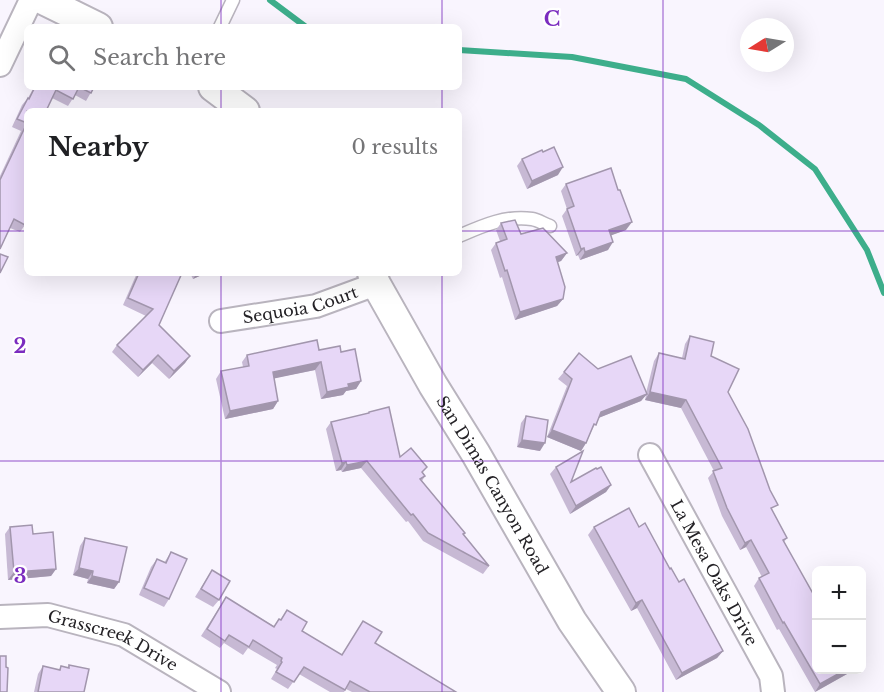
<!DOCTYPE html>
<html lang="en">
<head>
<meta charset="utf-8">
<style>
	:root { --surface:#fff; --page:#f2f2f2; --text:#202124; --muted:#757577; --line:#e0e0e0 }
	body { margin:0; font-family:"Libre Baskerville",serif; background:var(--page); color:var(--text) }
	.controls { position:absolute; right:18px; bottom:18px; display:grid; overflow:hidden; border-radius:9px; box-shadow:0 6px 24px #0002 }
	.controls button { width:54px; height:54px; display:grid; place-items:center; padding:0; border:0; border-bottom:2px solid var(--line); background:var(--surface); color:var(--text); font:30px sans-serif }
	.compass { position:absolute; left:740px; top:18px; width:54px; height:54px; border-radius:50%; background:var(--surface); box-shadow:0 6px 24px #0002; rotate:259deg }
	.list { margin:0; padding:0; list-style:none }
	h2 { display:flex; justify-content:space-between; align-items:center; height:78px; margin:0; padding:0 24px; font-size:26px }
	h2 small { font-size:20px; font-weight:400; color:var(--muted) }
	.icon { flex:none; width:33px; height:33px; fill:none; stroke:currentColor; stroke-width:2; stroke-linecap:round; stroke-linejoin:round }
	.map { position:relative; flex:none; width:884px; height:692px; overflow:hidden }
	.search { position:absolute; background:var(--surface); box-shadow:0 6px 24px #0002; left:24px; top:24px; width:438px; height:66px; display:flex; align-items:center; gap:15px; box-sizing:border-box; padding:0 21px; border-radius:9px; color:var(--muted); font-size:22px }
	.panel { position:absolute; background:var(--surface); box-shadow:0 6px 24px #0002; left:24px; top:108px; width:438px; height:168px; border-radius:9px }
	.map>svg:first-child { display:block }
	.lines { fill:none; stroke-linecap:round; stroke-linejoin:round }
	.stream { stroke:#3dae8b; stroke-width:6 }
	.service-casing { stroke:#b9b4be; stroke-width:15 }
	.minor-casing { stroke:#b9b4be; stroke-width:26 }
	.tertiary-casing { stroke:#b9b4be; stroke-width:32 }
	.service { stroke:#fff; stroke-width:12 }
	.minor { stroke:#fff; stroke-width:22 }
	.tertiary { stroke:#fff; stroke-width:28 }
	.wall { fill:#c7b9d4 }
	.shaded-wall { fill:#a296ad }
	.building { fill:#e7d7f7; stroke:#a296ad; stroke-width:1.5 }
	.grid { fill:none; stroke:#7b2cbf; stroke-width:1.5; stroke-opacity:0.55 }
	.labels { text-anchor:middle; stroke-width:4.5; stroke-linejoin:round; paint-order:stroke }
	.street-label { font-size:16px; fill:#242226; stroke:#fff }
	.grid-label { font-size:20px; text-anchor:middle; font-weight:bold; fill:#7b2cbf; stroke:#fff; stroke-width:4.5; stroke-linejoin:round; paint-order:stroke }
</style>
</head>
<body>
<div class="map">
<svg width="884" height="692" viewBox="0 0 884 692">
	<rect width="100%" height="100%" fill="#f9f5fe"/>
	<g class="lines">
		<g class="stream">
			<polyline points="270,0 306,27"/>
			<polyline points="459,50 572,57 686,79 759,125 815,169 867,250 884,293"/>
		</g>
		<defs>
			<g id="service">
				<polyline points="220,27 233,0"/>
				<path d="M459 236C482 226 506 215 532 219 538 220 544 224 550 226"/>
			</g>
			<g id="minor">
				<polyline points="0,65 31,0"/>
				<path id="s1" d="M221 321 316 306 376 284"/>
				<path id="s2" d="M650 455 771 676 773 692"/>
				<path id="s3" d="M0 617 48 615 124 635 219 692"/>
			</g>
			<g id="tertiary">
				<polyline points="43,0 98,27"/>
				<polyline points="213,87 245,111"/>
				<path id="s4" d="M372 273 376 284 433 385 476 454 572 621 621 692"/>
			</g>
		</defs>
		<use href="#service" class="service-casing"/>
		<use href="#minor" class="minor-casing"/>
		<use href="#tertiary" class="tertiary-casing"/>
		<use href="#service" class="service"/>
		<use href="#minor" class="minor"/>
		<use href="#tertiary" class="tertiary"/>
	</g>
	<g class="wall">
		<polygon points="34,87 94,87 86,101 75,95 68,106 52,98 27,111 25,225 20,232 10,228 0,249 0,176 21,131 12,127 22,105 28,98"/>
		<polygon points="543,152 558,175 527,189 517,166 522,159"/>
		<polygon points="566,184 626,230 611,235 608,250 580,260 578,255 576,256 562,216 567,209 561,191"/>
		<polygon points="501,223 521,234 567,253 561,261 557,262 563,299 557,306 515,320 502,277 500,278 491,250 496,243 500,241 496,230"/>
		<polygon points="137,273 182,273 159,325 190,356 185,363 169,379 152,363 138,377 112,352 117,345 146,316 123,305"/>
		<polygon points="190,273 206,273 193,279"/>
		<polygon points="690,336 711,356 728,392 773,512 787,538 784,542 847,674 815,692 779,629 777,630 754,586 759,578 762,577 746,547 740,550 722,516 708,478 714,471 681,408 645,400 646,395 641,401 598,418 591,432 586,443 581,451 547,437 567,386 558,379 564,372 598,369 646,393 654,361 659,353 682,358 685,344"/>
		<polygon points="319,350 341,352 361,381 356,389 346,391 343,395 321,399 315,370 274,378 278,401 273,409 225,419 216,379 221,371 243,367 242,362 247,355"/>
		<polygon points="369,412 400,457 425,476 422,481 465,533 464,535 489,566 483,574 423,541 408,521 406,522 361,468 342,472 341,470 336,471 326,429 331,422 367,414"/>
		<polygon points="526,416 540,451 517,447 521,423"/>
		<polygon points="556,467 571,482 611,485 606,492 570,514 550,474"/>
		<polygon points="10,527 33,534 56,569 51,576 8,580 5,534"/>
		<polygon points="594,527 639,527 670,569 723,651 717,658 676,680 637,608 631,611 588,535"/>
		<polygon points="85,538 119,582 114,589 87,583 88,579 73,575 80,546"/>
		<polygon points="171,552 169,599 164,607 139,595 151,567 157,559 164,563"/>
		<polygon points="212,570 219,600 213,607 195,597"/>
		<polygon points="226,597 274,626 279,619 281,619 287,610 302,631 341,655 375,643 456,692 352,692 346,689 344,692 330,692 299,674 288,689 271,679 277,669 275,668 277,665 248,648 243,655 224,643 220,648 201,636"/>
		<polygon points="69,665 84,692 34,692 38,674 43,666 59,670 61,666 67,668"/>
	</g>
	<g class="shaded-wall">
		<polygon points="563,167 558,175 527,189 532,181"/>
		<polygon points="632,222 626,230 604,238 609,230"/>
		<polygon points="613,242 608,250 580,260 585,252"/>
		<polygon points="584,248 578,255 576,256 581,249"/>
		<polygon points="567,253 561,261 550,265 556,257"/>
		<polygon points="197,273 206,273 193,279"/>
		<polygon points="563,299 557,306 515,320 520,312"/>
		<polygon points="158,355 152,363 138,377 143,370"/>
		<polygon points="190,356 185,363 169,379 174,371"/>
		<polygon points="321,362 315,370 267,380 273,372"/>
		<polygon points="361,381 356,389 346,391 343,395 321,399 327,392 348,384"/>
		<polygon points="650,392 686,400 681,408 645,400"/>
		<polygon points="647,394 641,401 596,419 601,412"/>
		<polygon points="278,401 273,409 225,419 230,411"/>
		<polygon points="552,430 586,443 581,451 547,437"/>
		<polygon points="522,440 545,443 540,451 517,447"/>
		<polygon points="367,461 361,468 342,472 347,465"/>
		<polygon points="346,462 341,470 336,471 342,463"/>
		<polygon points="611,485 606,492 570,514 576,506"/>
		<polygon points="751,540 746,547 740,550 745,543"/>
		<polygon points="79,568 93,571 88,579 73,575"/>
		<polygon points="56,569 51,576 8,580 14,572"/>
		<polygon points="92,576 119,582 114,589 87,583"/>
		<polygon points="642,600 637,608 631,611 636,603"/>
		<polygon points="723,651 717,658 676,680 682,673"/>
		<polygon points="847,669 850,669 847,674 815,692 820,684"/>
	</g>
	<g class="building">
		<polygon points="35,87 79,87 73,99 56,90 46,111 27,111 27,221 25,225 14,219 0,249 0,180 27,123 17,119 28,98 29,99"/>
		<polygon points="79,87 94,87 91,93"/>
		<polygon points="554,147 563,167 532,181 522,159 542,150 543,152"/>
		<polygon points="611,168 618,190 620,190 632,222 609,230 613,242 585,252 584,248 581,249 567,209 574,206 566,184"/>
		<polygon points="515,220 521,234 543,228 567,253 556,257 565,287 563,299 520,312 507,270 505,271 496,243 507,239 501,223"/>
		<polygon points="0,254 8,257 0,273"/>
		<polygon points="139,273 182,273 159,325 190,356 174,371 158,355 143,370 117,345 153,309 128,298"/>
		<polygon points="690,336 714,342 711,356 739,369 728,392 748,429 770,490 778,505 771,508 787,538 783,540 816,599 816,669 847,669 820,684 784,622 783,623 759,578 769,573 751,540 745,543 727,508 713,471 722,468 686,400 650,392 659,353 685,359"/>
		<polygon points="317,340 319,350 340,346 341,352 355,349 361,381 348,384 349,387 327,392 321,362 273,372 278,401 230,411 221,371 249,366 247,355"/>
		<polygon points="579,353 598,369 631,356 647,394 601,412 596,425 594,424 586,443 552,430 572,379 564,372"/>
		<polygon points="389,407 400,457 411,448 427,467 422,472 425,476 420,479 465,533 463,534 489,566 428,533 413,514 411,515 367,461 347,465 346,462 342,463 331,422 369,413 369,412"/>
		<polygon points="526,416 548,420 545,443 522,440"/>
		<polygon points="583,451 571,482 596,468 597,469 601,467 611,485 576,506 556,467"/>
		<polygon points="629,508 639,527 645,523 670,569 671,568 679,582 684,579 723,651 682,673 642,600 636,603 594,527"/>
		<polygon points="32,525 33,534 53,532 56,569 14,572 10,527"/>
		<polygon points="85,538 127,547 119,582 92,576 93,571 79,568"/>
		<polygon points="171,552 187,559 169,599 144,588 157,559 166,563"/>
		<polygon points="212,570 230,581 219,600 201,589"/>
		<polygon points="226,597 274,627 279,619 281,620 287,610 307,622 302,631 342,655 363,621 382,632 375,643 456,692 370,692 350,681 345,690 304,667 294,682 276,672 282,662 281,661 282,658 253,640 249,647 229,635 225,641 207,629"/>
		<polygon points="0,656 6,656 6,667 8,668 7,692 0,692"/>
		<polygon points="69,665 89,669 84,692 38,692 43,666 60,670 61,666 69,668"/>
	</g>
	<path class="grid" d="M221 0V27M442 0V27M663 0V692M221 87V111M442 87V111M0 231H27M459 231H884M221 273V692M442 273V692M0 461H884"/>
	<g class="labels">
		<g class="street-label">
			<text dy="6" stroke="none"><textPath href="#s1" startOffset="81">Sequoia Court</textPath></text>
			<text dy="6" stroke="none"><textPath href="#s4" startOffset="244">San Dimas Canyon Road</textPath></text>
			<text dy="6" stroke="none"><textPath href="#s2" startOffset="134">La Mesa Oaks Drive</textPath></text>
			<text dy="6" stroke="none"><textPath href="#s3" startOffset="118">Grasscreek Drive</textPath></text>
		</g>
	</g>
	<g class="grid-label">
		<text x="552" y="26">C</text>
		<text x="20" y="353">2</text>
		<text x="20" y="583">3</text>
	</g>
</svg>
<div class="controls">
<button>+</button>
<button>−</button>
</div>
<svg class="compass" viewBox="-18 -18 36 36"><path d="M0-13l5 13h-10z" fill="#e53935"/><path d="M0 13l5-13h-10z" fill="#757577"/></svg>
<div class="search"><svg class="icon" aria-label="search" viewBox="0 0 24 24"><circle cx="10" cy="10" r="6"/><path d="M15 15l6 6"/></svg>Search here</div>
<section class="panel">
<h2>Nearby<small>0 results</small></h2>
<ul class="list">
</ul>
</section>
</div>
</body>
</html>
